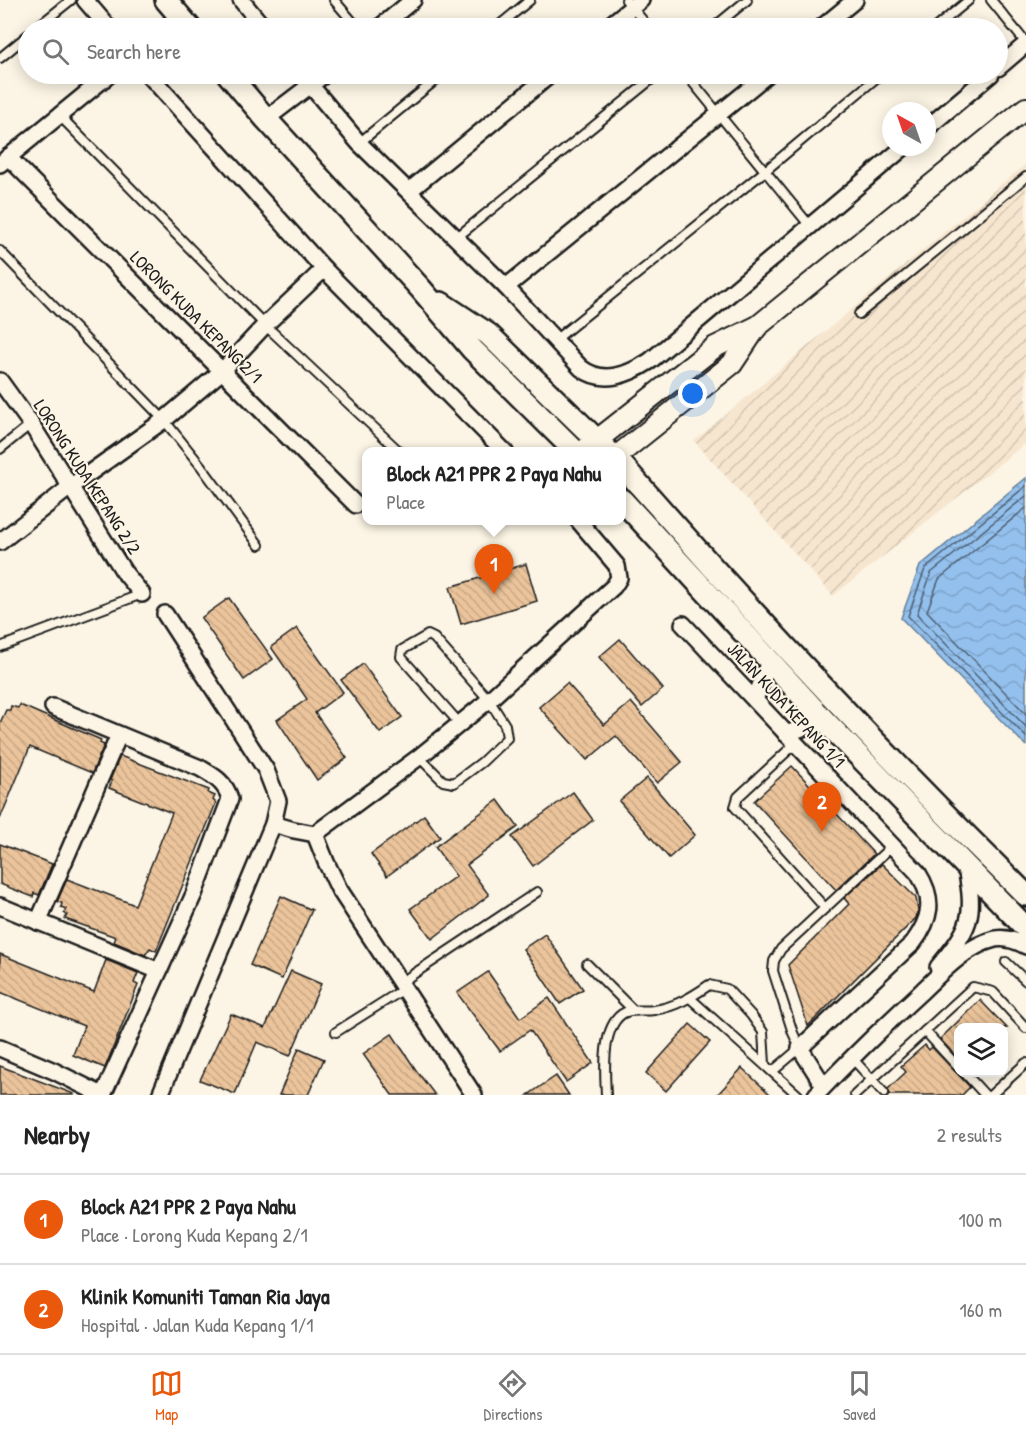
<!DOCTYPE html>
<html lang="en">
<head>
<meta charset="utf-8">
<style>
	:root { --surface:#fff; --page:#f2f2f2; --text:#222; --muted:#767676; --line:#e0e0e0; --accent:#ea580c }
	body { margin:0; font-family:"Patrick Hand",sans-serif; background:var(--page); color:var(--text) }
	.controls { position:absolute; right:18px; bottom:18px; display:grid; overflow:hidden; border-radius:12px; box-shadow:0 3px 15px #0003 }
	.controls button { width:54px; height:54px; display:grid; place-items:center; padding:0; border:0; border-bottom:2px solid var(--line); background:var(--surface); color:var(--text); font:30px sans-serif }
	.compass { position:absolute; left:882px; top:102px; width:54px; height:54px; border-radius:50%; background:var(--surface); box-shadow:0 3px 15px #0003; rotate:320deg }
	.you { position:absolute; left:693px; top:394px; width:21px; height:21px; margin:-15px; border:4px solid #fff; border-radius:50%; background:#1a73e8; box-shadow:0 0 0 9px #1a73e833 }
	.badge { display:grid; place-items:center; width:39px; height:39px; border-radius:50%; background:var(--accent); color:#fff; font-size:20px; font-weight:700 }
	.pin { position:absolute; translate:-50% -50px; filter:drop-shadow(0 2px 3px #0008) }
	.pin::after { content:''; position:absolute; top:32px; width:21px; height:18px; background:inherit; clip-path:polygon(0 0,100% 0,50% 100%) }
	.popup { position:absolute; left:362px; top:447px; width:264px; height:78px; box-sizing:border-box; display:grid; place-content:center; border-radius:12px; background:var(--surface); filter:drop-shadow(0 2px 4px #0005); font-size:20px; white-space:nowrap; color:var(--muted) }
	.popup b { font-size:22px; color:var(--text) }
	.popup::after { content:''; position:absolute; left:50%; top:100%; margin-left:-12px; border:12px solid transparent; border-top-color:var(--surface) }
	.list { margin:0; padding:0; list-style:none }
	h2 { display:flex; justify-content:space-between; align-items:center; height:78px; margin:0; padding:0 24px; font-size:26px }
	h2 small { font-size:20px; font-weight:400; color:var(--muted) }
	.list li { display:grid; grid-template-columns:39px 1fr auto; gap:18px; align-items:center; box-sizing:border-box; height:90px; padding:0 24px; border-top:2px solid var(--line) }
	.list b { display:block; font-size:22px; white-space:nowrap }
	.list p { margin:0; font-size:20px; white-space:nowrap; color:var(--muted) }
	.list em { font-size:20px; font-style:normal; color:var(--muted) }
	.icon { flex:none; width:33px; height:33px; fill:none; stroke:currentColor; stroke-width:2; stroke-linecap:round; stroke-linejoin:round }
	.map { position:relative; flex:none; width:1026px; height:1095px; overflow:hidden }
	.search { position:absolute; background:var(--surface); box-shadow:0 3px 15px #0003; left:18px; right:18px; top:18px; height:66px; display:flex; align-items:center; gap:15px; box-sizing:border-box; padding:0 21px; border-radius:33px; color:var(--muted); font-size:22px }
	.sheet { height:258px; background:var(--surface) }
	nav { display:flex; justify-content:space-around; align-items:center; box-sizing:border-box; height:84px; border-top:2px solid var(--line); background:var(--surface); font-size:16px; color:var(--muted) }
	nav a { display:grid; justify-items:center; gap:3px }
	nav .on { color:var(--accent) }
	.map>svg:first-child { display:block }
	.industrial { fill:url(#industrial-furrows) }
	.water { fill:url(#water-waves); stroke:#637e99; stroke-width:1.5 }
	.lines { fill:none; stroke-linecap:round; stroke-linejoin:round }
	.shore { stroke:#4c5e70; stroke-width:1.5 }
	.building { fill:url(#building-back-hatch); stroke:#1c1c1c; stroke-width:1.5 }
	.service-casing { stroke:#1c1c1c; stroke-width:12 }
	.minor-casing { stroke:#1c1c1c; stroke-width:20 }
	.tertiary-casing { stroke:#1c1c1c; stroke-width:24 }
	.secondary-casing { stroke:#1c1c1c; stroke-width:26 }
	.service { stroke:#fcf5e5; stroke-width:8 }
	.minor { stroke:#fcf5e5; stroke-width:15 }
	.tertiary { stroke:#fcf5e5; stroke-width:20 }
	.secondary { stroke:#fcf5e5; stroke-width:21 }
	.labels { text-anchor:middle; stroke-width:4.5; stroke-linejoin:round; paint-order:stroke }
	.street-label { font-size:18px; fill:#1c1c1c; stroke:#fcf5e5 }
</style>
</head>
<body>
<div class="map">
<svg width="1026" height="1095" viewBox="0 0 1026 1095">
	<defs>
		<pattern id="industrial-furrows" width="10" height="10" patternUnits="userSpaceOnUse" patternTransform="scale(1.5)"><rect width="10" height="10" fill="#f7e6cf"/><path d="M-1 1l2-2M0 10L10 0M9 11l2-2" fill="none" stroke="#d3c5b1"/></pattern>
		<pattern id="water-waves" width="16" height="10" patternUnits="userSpaceOnUse" patternTransform="scale(1.5)"><rect width="16" height="10" fill="#93c0ed"/><path d="M0 5q4-4 8 0t8 0" fill="none" stroke="#7ea4cb"/></pattern>
		<pattern id="building-back-hatch" width="6" height="6" patternUnits="userSpaceOnUse" patternTransform="scale(1.5)"><rect width="6" height="6" fill="#ebc49b"/><path d="M-1 5l2 2M0 0l6 6M5-1l2 2" fill="none" stroke="#c9a885"/></pattern>
	</defs>
	<rect width="100%" height="100%" fill="#fcf5e5"/>
	<filter id="ink" filterUnits="userSpaceOnUse"><feTurbulence type="fractalNoise" baseFrequency=".0167" numOctaves="2"/><feDisplacementMap in="SourceGraphic" scale="12" xChannelSelector="R" yChannelSelector="G"/><feConvolveMatrix kernelMatrix="1 2 1 2 8 2 1 2 1" color-interpolation-filters="sRGB"/></filter>
	<g filter="url(#ink)">
		<polygon class="industrial" points="1026,164 1026,443 833,596 694,441"/>
		<polygon class="water" points="1026,478 1026,746 901,618 920,566"/>
		<g class="lines">
			<g class="shore">
				<polyline points="1026,486 925,569 908,616 1026,737"/>
				<polyline points="1026,496 931,573 917,614 1026,727"/>
				<polyline points="1026,508 939,579 927,611 1026,714"/>
			</g>
		</g>
		<g class="building">
			<polygon points="526,564 537,601 461,624 450,587"/>
			<polygon points="229,598 273,659 244,680 201,618"/>
			<polygon points="297,628 343,692 315,713 347,758 317,780 277,720 307,699 271,647"/>
			<polygon points="620,639 663,689 642,707 599,657"/>
			<polygon points="363,664 402,717 380,733 341,680"/>
			<polygon points="567,683 604,725 631,702 682,762 657,783 616,736 587,760 539,707"/>
			<polygon points="20,705 101,740 100,743 104,745 92,773 30,747 0,819 0,723 6,710 10,710 11,706 18,708"/>
			<polygon points="120,756 209,790 208,793 215,796 213,800 216,803 156,951 150,948 145,955 114,942 116,937 65,919 67,915 64,913 66,909 61,907 62,903 57,902 67,879 135,905 172,813 109,788 112,781 110,780"/>
			<polygon points="792,766 874,854 836,890 754,801"/>
			<polygon points="647,778 695,835 669,858 619,801"/>
			<polygon points="573,792 593,820 533,866 512,837"/>
			<polygon points="498,800 518,827 467,865 489,895 432,939 410,909 456,876 435,847"/>
			<polygon points="424,815 440,837 387,876 371,854"/>
			<polygon points="0,844 52,864 39,895 34,893 33,897 0,884"/>
			<polygon points="882,864 916,898 918,911 916,918 808,1026 788,965 849,904 844,898"/>
			<polygon points="281,896 312,910 282,979 250,965"/>
			<polygon points="545,934 583,989 560,1004 523,949"/>
			<polygon points="0,954 94,992 106,960 138,973 134,983 138,985 105,1068 73,1055 84,1026 0,992"/>
			<polygon points="291,971 321,984 290,1056 257,1042 235,1094 200,1080 231,1014 265,1028"/>
			<polygon points="488,972 520,1018 549,998 593,1063 566,1082 530,1030 500,1051 457,993"/>
			<polygon points="980,1000 1007,1028 958,1028 958,1059 940,1039"/>
			<polygon points="690,1024 710,1042 666,1091 646,1073"/>
			<polygon points="392,1034 416,1070 435,1095 392,1095 363,1054"/>
			<polygon points="925,1045 929,1050 932,1047 970,1087 962,1095 890,1095 888,1089 906,1072 901,1066"/>
			<polygon points="299,1048 324,1059 308,1095 279,1095"/>
			<polygon points="0,1066 74,1094 74,1095 0,1095"/>
			<polygon points="742,1068 771,1095 717,1095"/>
			<polygon points="556,1076 569,1095 528,1095"/>
		</g>
		<g class="lines">
			<defs>
				<g id="service">
					<polyline points="334,0 358,28"/>
					<polyline points="626,0 649,28"/>
					<polyline points="991,0 1026,43"/>
					<polyline points="36,28 71,0"/>
					<polyline points="496,28 530,0"/>
					<polyline points="713,28 747,0"/>
					<polyline points="935,28 969,0"/>
					<polyline points="0,58 28,35"/>
					<polyline points="686,74 810,226"/>
					<polyline points="59,115 265,325 400,452"/>
					<polyline points="359,143 443,74"/>
					<polyline points="456,238 658,74"/>
					<polyline points="0,251 164,420 201,466 259,545"/>
					<polyline points="859,314 1026,177"/>
					<polyline points="555,340 765,171 881,74"/>
					<polyline points="0,449 31,424"/>
					<polyline points="0,647 142,594"/>
					<polyline points="795,744 738,797 735,807 825,908"/>
					<polyline points="419,757 443,781 454,783 482,762 507,738 505,725 489,700 434,638 428,635 402,650 401,657 460,724"/>
					<polyline points="1006,962 1026,981"/>
					<polyline points="587,964 633,1010"/>
					<polyline points="400,983 537,892"/>
					<polyline points="690,998 798,1095"/>
					<polyline points="925,1031 958,1067"/>
					<polyline points="336,1032 404,989"/>
					<polyline points="852,1058 884,1093"/>
					<polyline points="773,1071 800,1048 793,1033 773,971 774,961 781,949 892,846"/>
					<polyline points="964,1072 985,1095"/>
					<path d="M606 1095C605 1073 601 1029 622 1014 631 1008 643 1012 654 1010 675 1007 692 997 709 985L727 989 751 1015 763 1032 765 1064"/>
					<polyline points="855,1095 973,987 993,992 1026,1028"/>
					<polyline points="991,1095 1026,1063"/>
				</g>
				<g id="minor">
					<polyline points="85,0 109,28"/>
					<polyline points="241,0 264,28"/>
					<polyline points="165,28 180,16"/>
					<polyline points="379,28 413,0"/>
					<polyline points="606,28 641,0"/>
					<polyline points="821,28 855,0"/>
					<polyline points="998,68 1026,44"/>
					<polyline points="148,74 324,269 505,452"/>
					<path d="M301 74 359 143 506 287 581 368C603 385 628 375 650 361L904 147"/>
					<polyline points="266,119 325,74"/>
					<polyline points="927,128 991,74"/>
					<polyline points="8,157 356,505"/>
					<polyline points="0,164 110,74"/>
					<polyline points="409,191 551,74"/>
					<polyline points="506,287 768,74"/>
					<polyline points="0,381 31,424 124,572 142,594"/>
					<polyline points="0,542 70,487 164,420 222,371 265,325 324,269"/>
					<path d="M683 624 918 873C935 900 931 919 913 943L800 1048 824 1086"/>
					<polyline points="755,700 769,661"/>
					<path d="M53 707 200 768C214 776 226 783 230 799L194 894 103 1095"/>
					<polyline points="786,734 824,720"/>
					<polyline points="273,824 294,830 315,834 419,757 489,700 614,586 619,578 617,566 578,520"/>
					<polyline points="315,834 326,862 339,889 474,1095"/>
					<polyline points="0,906 159,971"/>
					<polyline points="38,922 119,735"/>
					<path d="M938 967C970 928 976 918 966 868"/>
					<polyline points="0,1048 54,1071 102,1095"/>
					<polyline points="160,1095 273,824 278,801 266,770 165,614"/>
					<path d="M816 1095C850 1059 885 1025 921 992 942 972 966 946 995 939 1005 937 1017 941 1026 946"/>
				</g>
				<g id="tertiary">
					<polyline points="582,452 715,347 758,326 1026,108"/>
					<polyline points="622,452 732,364 756,328"/>
				</g>
				<g id="secondary">
					<polyline points="166,0 190,28"/>
					<polyline points="228,74 266,119 421,289 472,349 576,452"/>
					<polyline points="441,303 488,334 609,452"/>
					<path d="M622 465C751 613 886 757 1026 895"/>
					<polyline points="622,500 824,720 1026,928"/>
				</g>
			</defs>
			<use href="#service" class="service-casing"/>
			<use href="#minor" class="minor-casing"/>
			<use href="#tertiary" class="tertiary-casing"/>
			<use href="#secondary" class="secondary-casing"/>
			<use href="#service" class="service"/>
			<use href="#minor" class="minor"/>
			<use href="#tertiary" class="tertiary"/>
			<use href="#secondary" class="secondary"/>
		</g>
	</g>
	<g class="labels">
		<g class="street-label">
			<text transform="translate(196 317) rotate(45)" y="6">LORONG KUDA KEPANG 2/1</text>
			<text transform="translate(87 477) rotate(57)" y="6">LORONG KUDA KEPANG 2/2</text>
			<text transform="translate(786 705) rotate(47)" y="6">JALAN KUDA KEPANG 1/1</text>
		</g>
	</g>
</svg>
<div class="controls">
<button><svg class="icon" aria-label="layers" viewBox="0 0 24 24"><path d="M12 4l9 5-9 5-9-5zM3 14l9 5 9-5"/></svg></button>
</div>
<svg class="compass" viewBox="-18 -18 36 36"><path d="M0-13l5 13h-10z" fill="#e53935"/><path d="M0 13l5-13h-10z" fill="#767676"/></svg>
<div class="you"></div>
<div class="pin badge" style="left:494px;top:594px">1</div>
<div class="popup"><b>Block A21 PPR 2 Paya Nahu</b>Place</div>
<div class="pin badge" style="left:822px;top:832px">2</div>
<div class="search"><svg class="icon" aria-label="search" viewBox="0 0 24 24"><circle cx="10" cy="10" r="6"/><path d="M15 15l6 6"/></svg>Search here</div>
</div>
<section class="sheet">
<h2>Nearby<small>2 results</small></h2>
<ul class="list">
<li><span class="badge">1</span><div><b>Block A21 PPR 2 Paya Nahu</b><p>Place · Lorong Kuda Kepang 2/1</p></div><em>100 m</em></li>
<li><span class="badge">2</span><div><b>Klinik Komuniti Taman Ria Jaya</b><p>Hospital · Jalan Kuda Kepang 1/1</p></div><em>160 m</em></li>
</ul>
</section>
<nav>
<a class="on"><svg class="icon" aria-label="map" viewBox="0 0 24 24"><path d="M3 6l6-2 6 2 6-2v14l-6 2-6-2-6 2zM9 4v14M15 6v14"/></svg>Map</a>
<a><svg class="icon" aria-label="directions" viewBox="0 0 24 24"><path d="M12 3l9 9-9 9-9-9zM9 14v-3h6M13 9l2 2-2 2"/></svg>Directions</a>
<a><svg class="icon" aria-label="saved" viewBox="0 0 24 24"><path d="M7 4h10v16l-5-4-5 4z"/></svg>Saved</a>
</nav>
</body>
</html>
